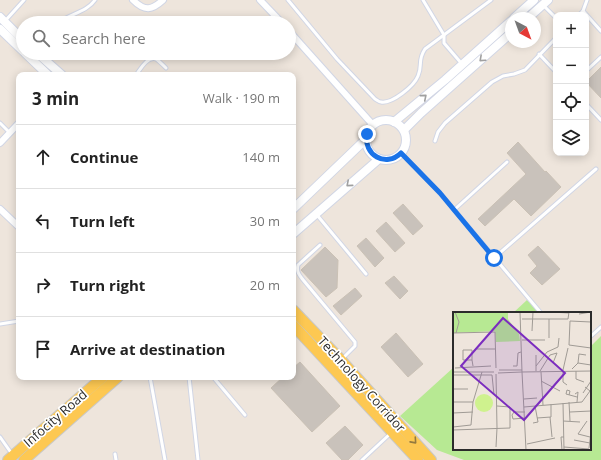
<!DOCTYPE html>
<html lang="en">
<head>
<meta charset="utf-8">
<style>
	:root { --surface:#fff; --page:#f6f6f6; --text:#222; --muted:#767676; --line:#e0e0e0 }
	body { margin:0; font-family:"Open Sans",sans-serif; background:var(--page); color:var(--text) }
	.controls { position:absolute; right:12px; top:12px; display:grid; overflow:hidden; border-radius:8px; box-shadow:0 2px 10px #0003 }
	.controls button { width:36px; height:36px; display:grid; place-items:center; padding:0; border:0; border-bottom:1px solid var(--line); background:var(--surface); color:var(--text); font:20px sans-serif }
	.compass { position:absolute; left:505px; top:12px; width:36px; height:36px; border-radius:50%; background:var(--surface); box-shadow:0 2px 10px #0003; rotate:139deg }
	.stop { position:absolute; width:12px; height:12px; margin:-9px; border:3px solid #1a73e8; border-radius:50%; background:#fff }
	.stop.end { background:#1a73e8; border-color:#fff; box-shadow:0 1px 4px #0008 }
	.list { margin:0; padding:0; list-style:none }
	h2 { display:flex; justify-content:space-between; align-items:center; height:52px; margin:0; padding:0 16px; font-size:17px }
	h2 small { font-size:13px; font-weight:400; color:var(--muted) }
	.list li { display:grid; grid-template-columns:26px 1fr auto; gap:12px; align-items:center; box-sizing:border-box; height:64px; padding:0 16px; border-top:1px solid var(--line) }
	.list b { display:block; font-size:15px; white-space:nowrap }
	.list em { font-size:13px; font-style:normal; color:var(--muted) }
	.icon { flex:none; width:22px; height:22px; fill:none; stroke:currentColor; stroke-width:2; stroke-linecap:round; stroke-linejoin:round }
	.map { position:relative; flex:none; width:601px; height:460px; overflow:hidden }
	.search { position:absolute; background:var(--surface); box-shadow:0 2px 10px #0003; left:16px; top:16px; width:280px; height:44px; display:flex; align-items:center; gap:10px; box-sizing:border-box; padding:0 14px; border-radius:22px; color:var(--muted); font-size:15px }
	.panel { position:absolute; background:var(--surface); box-shadow:0 2px 10px #0003; left:16px; top:72px; width:280px; height:308px; border-radius:8px }
	.map>svg:first-child { display:block }
	.green { fill:#b7e993 }
	.building { fill:#c9c2bb; stroke:#cac1b5 }
	.lines { fill:none; stroke-linecap:round; stroke-linejoin:round }
	.service-casing { stroke:#d1d6e5; stroke-width:5 }
	.minor-casing { stroke:#d1d6e5; stroke-width:8 }
	.tertiary-casing { stroke:#d1d6e5; stroke-width:10 }
	.primary-casing { stroke:#c8c8c8; stroke-width:12 }
	.service { stroke:#fff; stroke-width:3 }
	.minor { stroke:#fff; stroke-width:6 }
	.tertiary { stroke:#fff; stroke-width:8 }
	.primary { stroke:#fdc852; stroke-width:10 }
	.oneway { stroke:#a0a0a0 }
	.oneway2 { stroke:#947a3e }
	.route { stroke:#1a73e8; stroke-width:5 }
	.labels { text-anchor:middle; stroke-width:3.5; stroke-linejoin:round; paint-order:stroke }
	.street-label { font-size:13px; fill:#2b2b2b; stroke:#fff }
	.inset-road { fill:none; stroke:#a09b95; stroke-width:1 }
	.view { fill:#7b2cbf; fill-opacity:0.15; stroke:#7b2cbf; stroke-width:2 }
	.inset-edge { fill:none; stroke:#2b2b2b; stroke-width:2 }
</style>
</head>
<body>
<div class="map">
<svg width="601" height="460" viewBox="0 0 601 460">
	<rect width="100%" height="100%" fill="#eee5dc"/>
	<g class="green">
		<polygon points="527,300 540,313 513,313"/>
		<polygon points="601,336 601,460 464,460 437,450 400,416 454,367 454,449 590,449 590,347"/>
	</g>
	<g class="building">
		<polygon points="601,67 601,98 586,82"/>
		<polygon points="518,142 545,172 546,171 561,187 531,216 514,199 485,226 478,219 526,174 507,153"/>
		<polygon points="403,204 423,226 413,235 393,213"/>
		<polygon points="386,222 405,243 395,252 376,231"/>
		<polygon points="366,238 384,258 375,267 357,246"/>
		<polygon points="538,246 560,269 542,285 530,273 537,266 528,255"/>
		<polygon points="325,247 338,260 337,288 326,297 301,270"/>
		<polygon points="394,276 408,291 400,299 385,283"/>
		<polygon points="355,288 362,296 341,315 333,306"/>
		<polygon points="396,333 423,364 408,377 381,347"/>
		<polygon points="300,362 340,406 312,432 271,388 283,377 293,377 293,368"/>
		<polygon points="345,426 363,445 348,460 342,460 326,443"/>
	</g>
	<g class="lines">
		<defs>
			<g id="service">
				<path d="M288 0 337 59 375 99C377 100 379 102 381 102 392 104 414 86 418 76 423 65 417 61 425 49L491 0"/>
				<polyline points="423,0 444,35 444,43 462,64"/>
				<polyline points="543,5 556,18"/>
				<polyline points="583,11 601,31"/>
				<polyline points="579,15 583,11 587,0"/>
				<polyline points="5,21 24,0"/>
				<path d="M58 23C69 14 87 12 95 0"/>
				<polyline points="539,54 556,72"/>
				<polyline points="586,71 601,57"/>
				<path d="M136 75C140 70 147 56 156 59 159 61 163 65 166 68"/>
				<polyline points="586,104 601,120"/>
				<polyline points="0,123 10,133"/>
				<polyline points="435,141 438,132 445,123 492,82 503,76 514,74 525,70 556,38"/>
				<polyline points="401,153 440,193 541,313"/>
				<polyline points="454,210 507,162"/>
				<polyline points="317,215 366,274"/>
				<path d="M320 245 298 265C296 272 300 276 304 281L355 342V346L342 359"/>
				<polyline points="494,258 596,169"/>
				<polyline points="0,324 19,321"/>
				<polyline points="590,337 601,327"/>
				<polyline points="150,377 165,460"/>
				<polyline points="189,377 198,460"/>
				<polyline points="213,377 245,415"/>
				<polyline points="0,437 12,454"/>
				<polyline points="115,454 116,460"/>
				<polyline points="362,460 391,433"/>
			</g>
			<g id="minor">
				<path d="M133 0C145 12 152 10 163 0"/>
				<polyline points="260,0 282,23"/>
				<polyline points="289,31 373,125"/>
				<polyline points="0,143 19,123"/>
				<polyline points="0,209 19,227"/>
			</g>
			<g id="tertiary">
				<polyline points="0,17 23,40"/>
				<polyline points="514,18 534,0"/>
				<polyline points="528,18 548,0"/>
				<polyline points="0,29 23,51"/>
				<polyline points="25,53 48,75"/>
				<polyline points="37,53 62,75"/>
				<circle cx="386" cy="140" r="20"/>
				<polyline points="394,122 445,80 511,21"/>
				<polyline points="404,130 421,113 511,33"/>
				<polyline points="293,209 366,139"/>
				<polyline points="293,234 379,159"/>
			</g>
			<g id="primary">
				<polyline points="293,310 341,360 431,460"/>
				<polyline points="293,325 418,460"/>
				<polyline points="8,460 103,377"/>
				<polyline points="24,460 118,377"/>
			</g>
		</defs>
		<use href="#service" class="service-casing"/>
		<use href="#minor" class="minor-casing"/>
		<use href="#tertiary" class="tertiary-casing"/>
		<use href="#primary" class="primary-casing"/>
		<use href="#service" class="service"/>
		<use href="#minor" class="minor"/>
		<use href="#tertiary" class="tertiary"/>
		<use href="#primary" class="primary"/>
	</g>
	<defs><path id="oneway-chevron" d="M-2-3.5L2.5 0L-2 3.5" fill="none" stroke-width="1.6" stroke-linecap="round" stroke-linejoin="round"/></defs>
	<g class="oneway">
		<use href="#oneway-chevron" transform="translate(482 59) rotate(138)"/>
		<use href="#oneway-chevron" transform="translate(424 97) rotate(-40)"/>
		<use href="#oneway-chevron" transform="translate(349 184) rotate(139)"/>
	</g>
	<use class="oneway2" href="#oneway-chevron" transform="translate(414 441) rotate(48)"/>
	<g class="lines">
		<path class="route" d="M367 134C363 155 386 168 401 153L440 193 494 258"/>
	</g>
	<g class="labels">
		<g class="street-label">
			<text transform="translate(362 384) rotate(48)" y="5">Technology Corridor</text>
			<text transform="translate(55 418) rotate(-41)" y="5">Infocity Road</text>
		</g>
	</g>
	<g transform="translate(453 312)">
		<rect width="138" height="138" fill="#eee5dc"/>
		<path d="M0 0H55V7L66 22 67 29 43 30 42 19 0 21Z" fill="#b7e993"/>
		<path d="M22 91a9 9 0 1 1 18 0a9 9 0 1 1-18 0Z" fill="#cff28e"/>
		<path class="inset-road" d="M2 0 6 10 3 21M67 0 69 60 138 59M98 0 116 1M126 2 138 0M69 7H115L116 0M96 7V26M117 9 116 33 138 36M117 9 138 10M79 19 80 0M0 21 42 20 43 56M69 28H92M24 37H43M19 48H10V38H19V48L20 54M125 51 126 42 133 43M60 54H64L65 41 68 40M83 54 94 40 105 35 106 26M2 56 38 54M119 57 125 51 138 53M46 58H69M110 58 115 36M83 59V43M87 59 97 43 104 41 100 51M123 59V67L131 70M0 60H41M88 60 90 93M110 60V70L114 73M45 61 69 60 73 138M43 62 44 116M0 63H39L41 83M88 69 107 79M0 77H15M130 81 138 69M122 82 125 80 124 90M116 83 117 79 114 78 113 82 124 85M71 87 84 86M0 90H20M116 90 117 109M110 91 111 138M71 95 129 90 137 79 132 75M72 100H61L59 103 60 107 72 106M117 100 138 99M0 101 20 100M97 105 99 125M84 106 98 105V92M110 109 127 110M134 109 125 122 137 125M80 111 85 110 82 94M0 115 18 113 20 90 29 60M0 118 57 116V95L44 94M121 128 137 131M74 132 102 126M43 135 44 116M111 135 136 137M136 136 138 120M109 138 108 125H111"/>
		<path class="view" d="M50 6 112 61 71 108 8 54Z"/>
		<rect width="138" height="138" class="inset-edge"/>
	</g>
</svg>
<div class="controls">
<button>+</button>
<button>−</button>
<button><svg class="icon" aria-label="locate" viewBox="0 0 24 24"><circle cx="12" cy="12" r="6"/><path d="M12 2v4M12 18v4M2 12h4M18 12h4"/></svg></button>
<button><svg class="icon" aria-label="layers" viewBox="0 0 24 24"><path d="M12 4l9 5-9 5-9-5zM3 14l9 5 9-5"/></svg></button>
</div>
<svg class="compass" viewBox="-18 -18 36 36"><path d="M0-13l5 13h-10z" fill="#e53935"/><path d="M0 13l5-13h-10z" fill="#767676"/></svg>
<div class="stop" style="left:494px;top:258px"></div>
<div class="stop end" style="left:367px;top:134px"></div>
<div class="search"><svg class="icon" aria-label="search" viewBox="0 0 24 24"><circle cx="10" cy="10" r="6"/><path d="M15 15l6 6"/></svg>Search here</div>
<section class="panel">
<h2>3 min<small>Walk · 190 m</small></h2>
<ul class="list">
<li><svg class="icon" aria-label="ahead" viewBox="0 0 24 24"><path d="M12 20V5M6 11l6-6 6 6"/></svg><div><b>Continue</b></div><em>140 m</em></li>
<li><svg class="icon" aria-label="left" viewBox="0 0 24 24"><path d="M17 20v-9H6M10 6l-5 5 5 5"/></svg><div><b>Turn left</b></div><em>30 m</em></li>
<li><svg class="icon" aria-label="right" viewBox="0 0 24 24"><path d="M7 20v-9h11M14 6l5 5-5 5"/></svg><div><b>Turn right</b></div><em>20 m</em></li>
<li><svg class="icon" aria-label="arrive" viewBox="0 0 24 24"><path d="M6 21V4h12l-3 4 3 4H6"/></svg><div><b>Arrive at destination</b></div></li>
</ul>
</section>
</div>
</body>
</html>
